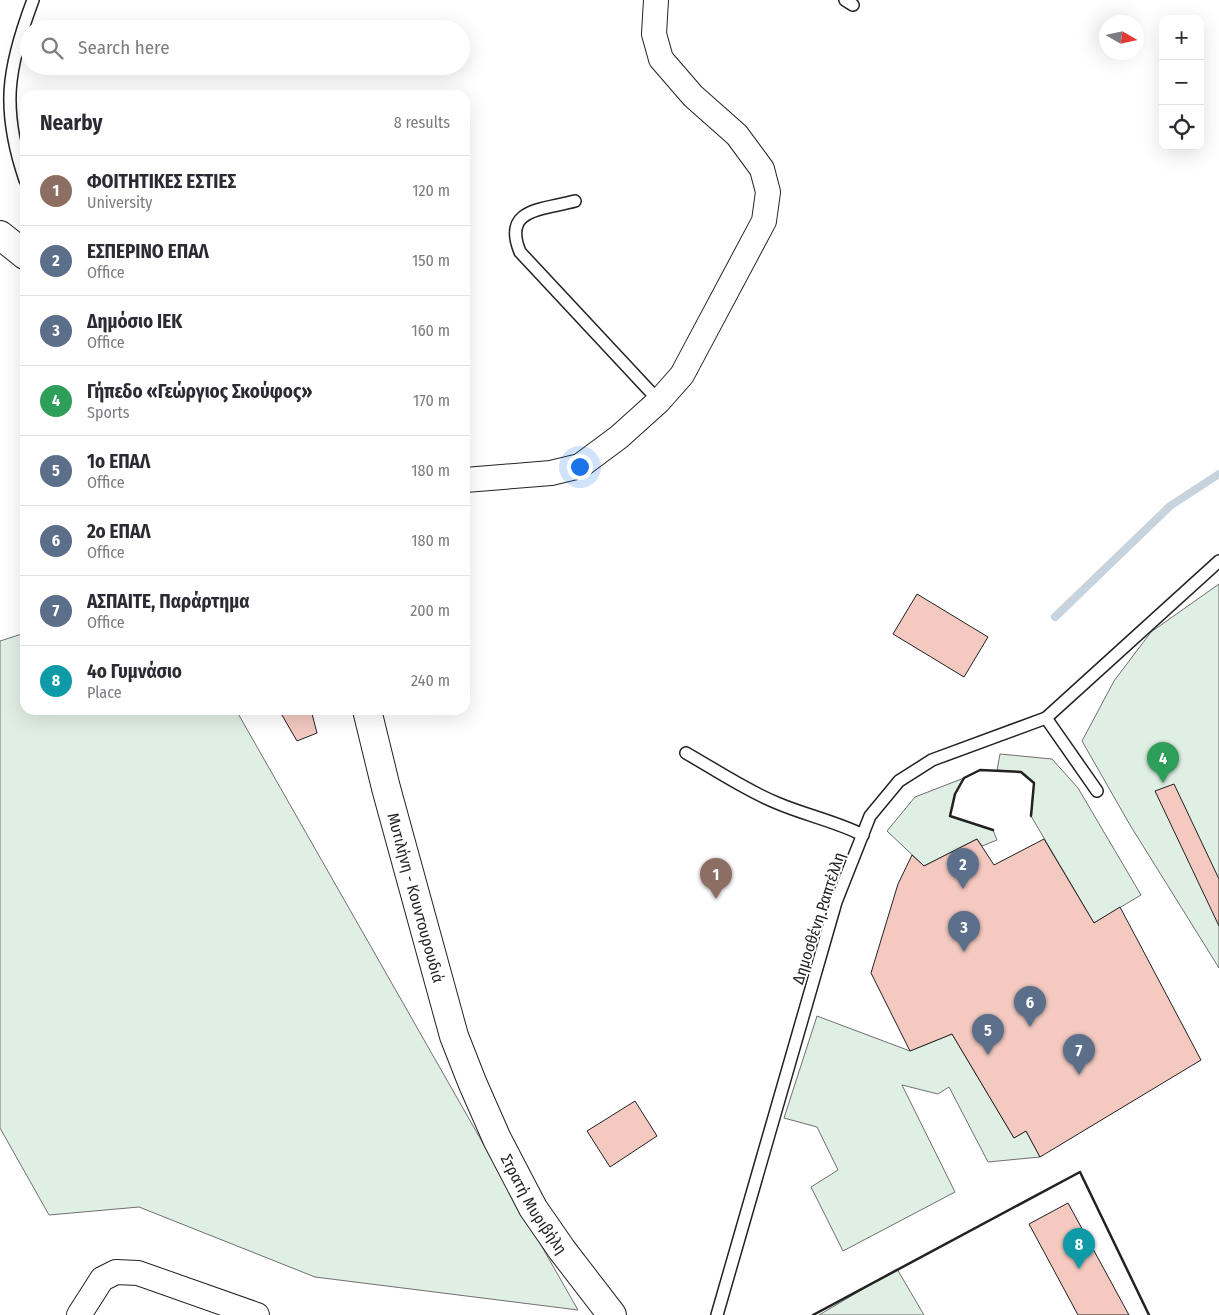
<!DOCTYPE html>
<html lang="en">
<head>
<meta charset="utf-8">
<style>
	:root { --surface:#fff; --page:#f2f2f3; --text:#2b2b33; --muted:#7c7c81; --line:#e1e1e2; --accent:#c62828 }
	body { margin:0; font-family:"Fira Sans Condensed",sans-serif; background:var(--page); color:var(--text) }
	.controls { position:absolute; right:15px; top:15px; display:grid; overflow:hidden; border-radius:10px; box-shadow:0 5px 20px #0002 }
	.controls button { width:45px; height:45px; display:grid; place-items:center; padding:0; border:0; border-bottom:1px solid var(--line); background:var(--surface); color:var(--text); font:25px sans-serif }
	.compass { position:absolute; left:1099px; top:15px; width:45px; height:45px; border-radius:50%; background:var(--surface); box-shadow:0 5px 20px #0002; rotate:99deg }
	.you { position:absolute; left:579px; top:466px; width:18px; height:18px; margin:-12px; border:4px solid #fff; border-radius:50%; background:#1a73e8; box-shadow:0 0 0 8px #1a73e833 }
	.badge { display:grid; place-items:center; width:32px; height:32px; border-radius:50%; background:var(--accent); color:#fff; font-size:16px; font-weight:700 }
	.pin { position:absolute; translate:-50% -41px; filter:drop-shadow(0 1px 2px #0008) }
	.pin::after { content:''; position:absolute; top:26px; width:18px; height:15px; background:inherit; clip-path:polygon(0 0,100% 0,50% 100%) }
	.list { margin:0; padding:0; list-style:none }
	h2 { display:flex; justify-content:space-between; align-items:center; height:65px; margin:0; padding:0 20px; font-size:21px }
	h2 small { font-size:16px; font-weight:400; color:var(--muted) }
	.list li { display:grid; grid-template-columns:32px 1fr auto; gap:15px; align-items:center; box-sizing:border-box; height:70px; padding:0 20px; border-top:1px solid var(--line) }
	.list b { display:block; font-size:19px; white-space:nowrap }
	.list p { margin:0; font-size:16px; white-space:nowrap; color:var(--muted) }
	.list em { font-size:16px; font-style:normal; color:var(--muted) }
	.icon { flex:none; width:28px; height:28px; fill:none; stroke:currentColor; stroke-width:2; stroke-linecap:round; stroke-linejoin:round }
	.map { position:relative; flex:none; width:1219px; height:1315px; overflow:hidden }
	.search { position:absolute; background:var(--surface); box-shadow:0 5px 20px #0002; left:20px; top:20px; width:450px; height:55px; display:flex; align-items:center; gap:12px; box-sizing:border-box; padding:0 18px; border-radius:28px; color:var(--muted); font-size:19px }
	.panel { position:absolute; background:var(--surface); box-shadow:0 5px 20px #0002; left:20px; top:90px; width:450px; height:625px; border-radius:15px }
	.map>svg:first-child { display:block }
	.green { fill:#e0efe3; stroke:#6f6f6f }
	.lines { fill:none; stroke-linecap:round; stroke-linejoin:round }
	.stream { stroke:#c7d3dd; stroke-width:8 }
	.building { fill:#f3c9c0; stroke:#222 }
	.lane-casing { stroke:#222; stroke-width:14 }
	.street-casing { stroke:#222; stroke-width:26 }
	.secondary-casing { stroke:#222; stroke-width:30 }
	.lane { stroke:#fff; stroke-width:11 }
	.street { stroke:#fff; stroke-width:24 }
	.secondary { stroke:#fff; stroke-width:28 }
	.wall { stroke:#222; stroke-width:2.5 }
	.labels { text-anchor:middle; stroke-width:4; stroke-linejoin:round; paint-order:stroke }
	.street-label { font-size:16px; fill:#222; stroke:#fff }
</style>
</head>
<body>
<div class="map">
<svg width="1219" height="1315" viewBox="0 0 1219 1315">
	<rect width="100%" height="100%" fill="#fff"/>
	<g class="green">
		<polygon points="1219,584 1219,968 1130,825 1082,741 1114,681 1151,632"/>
		<polygon points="25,633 25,710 236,710 578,1310 315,1277 139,1207 49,1215 0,1128 0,641"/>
		<polygon points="1000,754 1052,759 1078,788 1141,895 1094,923 1031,816 1034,783 1021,772 997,770"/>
		<polygon points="964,778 955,794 950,816 993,830 997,840 982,846 977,839 924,866 887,831 915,797"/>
		<polygon points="817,1016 910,1051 952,1034 1014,1138 1026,1131 1040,1157 988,1162 949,1087 938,1094 902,1085 955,1192 843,1251 811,1187 838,1170 817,1127 784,1118"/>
		<polygon points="897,1269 924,1315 819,1315"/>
	</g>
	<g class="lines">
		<polyline class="stream" points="1055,617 1170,506 1219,474"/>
	</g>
	<g class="building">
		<polygon points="917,594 988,637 964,677 893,634"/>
		<polygon points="279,710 311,710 317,733 297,741"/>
		<polygon points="1174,784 1219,879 1219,926 1155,791"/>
		<polygon points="977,839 994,865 1044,839 1094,923 1120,907 1201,1060 1040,1157 1026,1131 1014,1138 952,1034 910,1051 871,973 898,884 912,855 924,866"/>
		<polygon points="635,1101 657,1136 610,1167 587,1131"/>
		<polygon points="1068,1203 1129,1315 1078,1315 1029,1224"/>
	</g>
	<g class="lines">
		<defs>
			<g id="lane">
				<polyline points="845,0 853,5"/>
				<path d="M25 180C1 109 7 69 33 0"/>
				<path d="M575 201C542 210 502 208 520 252L659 401"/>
				<polyline points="1046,718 1219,561"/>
				<path d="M686 753C716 770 745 790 777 803 805 815 835 821 863 835"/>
				<polyline points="717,1315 836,902 870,816 899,781 932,760 1046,718 1097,791"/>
			</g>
			<g id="street">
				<polyline points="465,480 551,473 580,466 619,437 659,401 682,375 764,221 768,192 762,169 737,135 693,96 661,59 654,34 656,0"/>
				<polyline points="79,1315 102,1279 116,1272 138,1273 257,1315"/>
			</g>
			<g id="secondary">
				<polyline points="0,235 25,255"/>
				<path id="s1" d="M367 710 386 788 454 1036 472 1082 497 1139 533 1208 562 1250 612 1315"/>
			</g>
		</defs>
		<use href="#lane" class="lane-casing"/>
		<use href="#street" class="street-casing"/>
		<use href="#secondary" class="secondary-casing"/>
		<use href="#lane" class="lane"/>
		<use href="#street" class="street"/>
		<use href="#secondary" class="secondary"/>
		<g class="wall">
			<polyline points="993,830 950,816 955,794 964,778 980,770 1021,772 1034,783 1031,816"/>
			<polyline points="813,1315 1080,1172 1149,1315"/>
		</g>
	</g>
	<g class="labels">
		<g class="street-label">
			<text dy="6" stroke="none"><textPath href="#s1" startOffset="194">Μυτιλήνη - Κουντουρουδιά</textPath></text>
			<text transform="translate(818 918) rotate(-72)" y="6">Δημοσθένη Ραπτέλλη</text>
			<text dy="6" stroke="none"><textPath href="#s1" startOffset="524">Στρατή Μυριβήλη</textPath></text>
		</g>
	</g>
</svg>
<div class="controls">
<button>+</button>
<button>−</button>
<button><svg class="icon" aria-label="locate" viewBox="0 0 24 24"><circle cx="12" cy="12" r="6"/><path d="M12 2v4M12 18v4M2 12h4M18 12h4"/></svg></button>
</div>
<svg class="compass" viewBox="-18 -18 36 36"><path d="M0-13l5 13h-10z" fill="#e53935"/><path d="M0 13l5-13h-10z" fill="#7c7c81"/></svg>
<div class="you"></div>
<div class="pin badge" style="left:716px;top:899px;background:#8d6e63">1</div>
<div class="pin badge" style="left:963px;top:889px;background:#5c6f8a">2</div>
<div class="pin badge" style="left:964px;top:952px;background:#5c6f8a">3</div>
<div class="pin badge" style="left:1163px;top:783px;background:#2e9e5b">4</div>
<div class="pin badge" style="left:988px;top:1055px;background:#5c6f8a">5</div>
<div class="pin badge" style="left:1030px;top:1027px;background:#5c6f8a">6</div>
<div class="pin badge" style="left:1079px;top:1075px;background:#5c6f8a">7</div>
<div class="pin badge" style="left:1079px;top:1269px;background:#0f9aa8">8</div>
<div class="search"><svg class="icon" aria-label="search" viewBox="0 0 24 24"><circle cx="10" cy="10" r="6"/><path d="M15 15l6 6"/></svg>Search here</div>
<section class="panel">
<h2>Nearby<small>8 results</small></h2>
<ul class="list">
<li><span class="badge" style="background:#8d6e63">1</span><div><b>ΦΟΙΤΗΤΙΚΕΣ ΕΣΤΙΕΣ</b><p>University</p></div><em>120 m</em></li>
<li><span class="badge" style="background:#5c6f8a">2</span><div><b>ΕΣΠΕΡΙΝΟ ΕΠΑΛ</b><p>Office</p></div><em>150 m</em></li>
<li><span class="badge" style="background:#5c6f8a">3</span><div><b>Δημόσιο ΙΕΚ</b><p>Office</p></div><em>160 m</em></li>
<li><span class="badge" style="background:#2e9e5b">4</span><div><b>Γήπεδο «Γεώργιος Σκούφος»</b><p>Sports</p></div><em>170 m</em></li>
<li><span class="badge" style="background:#5c6f8a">5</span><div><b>1ο ΕΠΑΛ</b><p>Office</p></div><em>180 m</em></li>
<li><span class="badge" style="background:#5c6f8a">6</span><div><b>2ο ΕΠΑΛ</b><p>Office</p></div><em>180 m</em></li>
<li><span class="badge" style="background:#5c6f8a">7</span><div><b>ΑΣΠΑΙΤΕ, Παράρτημα</b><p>Office</p></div><em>200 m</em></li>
<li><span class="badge" style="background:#0f9aa8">8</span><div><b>4ο Γυμνάσιο</b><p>Place</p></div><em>240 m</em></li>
</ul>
</section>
</div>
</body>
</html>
